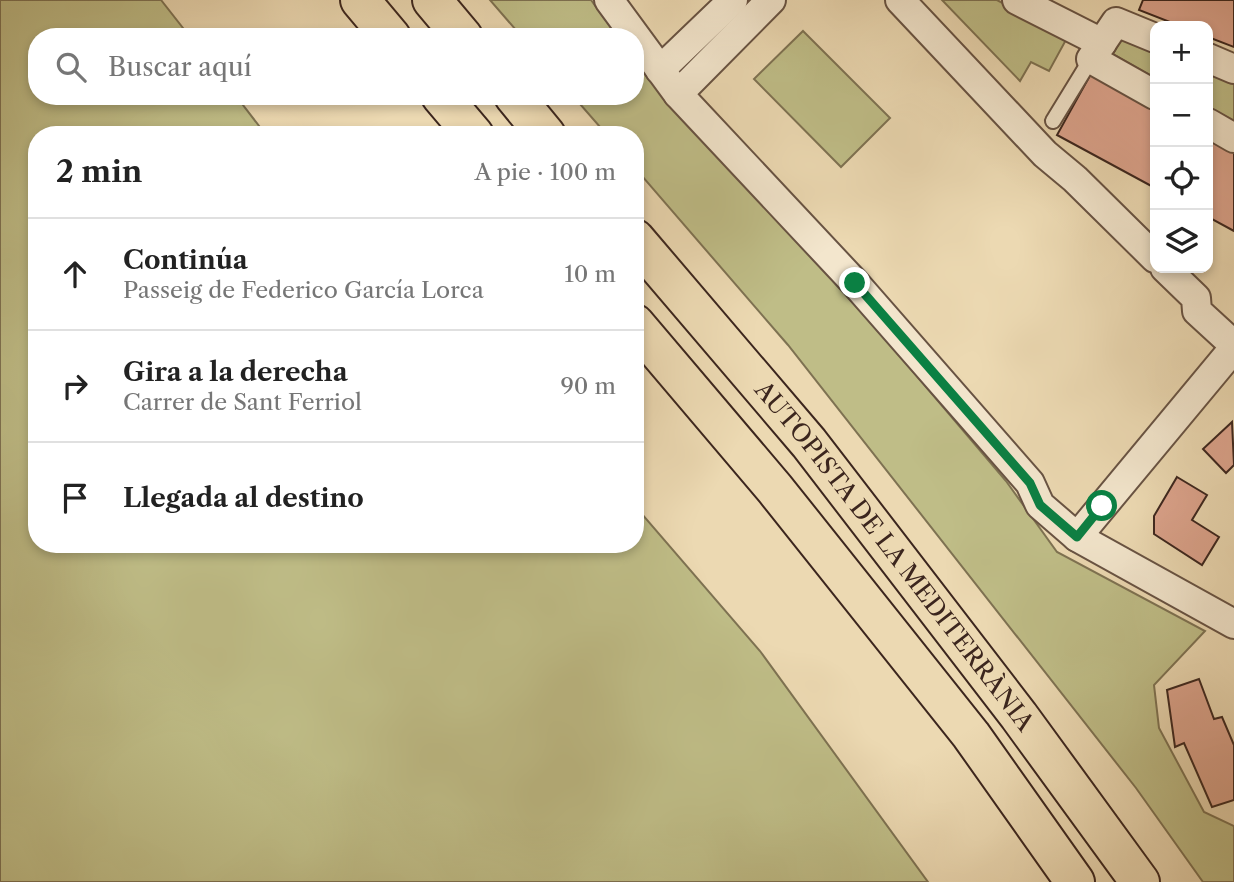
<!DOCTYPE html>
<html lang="es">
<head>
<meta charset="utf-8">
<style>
	:root { --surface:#fff; --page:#f2f2f2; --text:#222; --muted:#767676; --line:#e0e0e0 }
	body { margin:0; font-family:"Libre Caslon Text",serif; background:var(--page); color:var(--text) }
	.controls { position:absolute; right:21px; top:21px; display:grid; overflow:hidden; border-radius:14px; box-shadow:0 4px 10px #0003 }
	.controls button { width:63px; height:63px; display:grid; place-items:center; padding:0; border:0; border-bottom:2px solid var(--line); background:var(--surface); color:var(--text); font:35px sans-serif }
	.stop { position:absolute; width:21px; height:21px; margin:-16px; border:5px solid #0b8043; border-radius:50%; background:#fff }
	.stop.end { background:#0b8043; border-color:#fff; box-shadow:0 2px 7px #0008 }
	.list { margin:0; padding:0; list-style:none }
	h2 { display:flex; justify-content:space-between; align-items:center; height:91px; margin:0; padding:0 28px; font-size:30px }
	h2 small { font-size:23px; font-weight:400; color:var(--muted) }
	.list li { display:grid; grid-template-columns:46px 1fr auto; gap:21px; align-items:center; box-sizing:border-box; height:112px; padding:0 28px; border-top:2px solid var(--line) }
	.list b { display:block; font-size:26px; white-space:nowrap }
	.list p { margin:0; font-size:23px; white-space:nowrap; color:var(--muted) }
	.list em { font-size:23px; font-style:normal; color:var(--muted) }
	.icon { flex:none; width:38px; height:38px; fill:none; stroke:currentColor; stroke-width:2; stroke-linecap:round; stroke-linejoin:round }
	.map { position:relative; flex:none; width:1234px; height:882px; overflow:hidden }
	.search { position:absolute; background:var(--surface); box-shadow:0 4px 10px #0003; left:28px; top:28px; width:616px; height:77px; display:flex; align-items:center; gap:18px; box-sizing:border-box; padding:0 24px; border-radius:28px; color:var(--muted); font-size:26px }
	.panel { position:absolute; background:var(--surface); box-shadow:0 4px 10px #0003; left:28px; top:126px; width:616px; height:427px; border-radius:28px }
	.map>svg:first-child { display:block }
	.green { fill:#bfbd87; stroke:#7e7252; stroke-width:2 }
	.building { fill:#dda48d; stroke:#3c261e; stroke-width:2 }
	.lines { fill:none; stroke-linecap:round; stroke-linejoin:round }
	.service-casing { stroke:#685343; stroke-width:18 }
	.minor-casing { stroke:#685343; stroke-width:32 }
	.motorway-casing { stroke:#3c261e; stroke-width:42 }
	.service { stroke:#f3e6cd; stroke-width:14 }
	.minor { stroke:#f3e6cd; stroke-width:28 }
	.motorway { stroke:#ecd9b2; stroke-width:38 }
	.route { stroke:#0b8043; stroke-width:9 }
	.labels { text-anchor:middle; stroke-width:5; stroke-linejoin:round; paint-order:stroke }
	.street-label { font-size:24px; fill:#3c261e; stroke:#f3e6cd }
</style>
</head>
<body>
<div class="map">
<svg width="1234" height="882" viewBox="0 0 1234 882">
	<rect width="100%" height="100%" fill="#ecd9b2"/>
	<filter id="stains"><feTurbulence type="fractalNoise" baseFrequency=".00286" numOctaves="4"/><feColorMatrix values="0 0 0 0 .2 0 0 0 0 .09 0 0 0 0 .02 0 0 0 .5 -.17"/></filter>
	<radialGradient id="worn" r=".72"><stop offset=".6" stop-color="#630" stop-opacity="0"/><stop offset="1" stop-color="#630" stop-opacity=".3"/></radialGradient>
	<g class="green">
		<polygon points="0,0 161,0 190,37 37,37 37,96 236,96 266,135 37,135 37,544 635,544 635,506 760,651 928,882 0,882"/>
		<polygon points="490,0 591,0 618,37 522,37"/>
		<polygon points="942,0 997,0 1067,38 1049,71 1031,62 1020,81"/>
		<polygon points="803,31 890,118 841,167 754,79"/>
		<polygon points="1124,34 1155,46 1155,78 1113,54"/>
		<polygon points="635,60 888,342 1006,481 1057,552 1205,631 1154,685 1159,728 1204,812 1234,826 1234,882 1203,882 1136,788 788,345 635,168 635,135 607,135 573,96 635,96"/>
		<polygon points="1208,68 1234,78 1234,121 1208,107"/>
	</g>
	<g class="building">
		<polygon points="1143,0 1234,0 1234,47 1208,37 1208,26 1180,26 1139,10"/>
		<polygon points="1093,70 1155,104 1155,188 1057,135"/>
		<polygon points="1208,133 1234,147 1234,231 1208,217"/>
		<polygon points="1232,422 1234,465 1226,473 1203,449"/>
		<polygon points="1177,477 1207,495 1192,520 1219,537 1202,565 1154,534 1154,516"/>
		<polygon points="1199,679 1214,719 1222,717 1234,745 1234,800 1212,807 1184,743 1175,747 1167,690"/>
	</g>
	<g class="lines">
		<defs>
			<polyline id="service" points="1053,121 1091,59"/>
			<g id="minor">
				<polyline points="609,0 678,94 855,283 1030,483 1040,505 1077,537 1234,624"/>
				<polyline points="900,0 1045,154 1075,179 1155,258"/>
				<polyline points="1017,0 1102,43"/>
				<polyline points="1155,38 1116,22 1091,59 1155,95"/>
				<polyline points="1208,58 1234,69"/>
				<polyline points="660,70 733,0"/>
				<polyline points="678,94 771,0"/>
				<polyline points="1208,123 1234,138"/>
				<polyline points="1165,268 1196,298 1197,311 1234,345"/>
				<polyline points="1077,537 1234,348"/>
			</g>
			<g id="motorway">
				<polyline points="360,0 391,37"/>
				<polyline points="432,0 463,37"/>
				<polyline points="441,96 474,135"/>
				<polyline points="514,96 546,135"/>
				<path id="s1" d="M635 239 809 443 1019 716 1140 882"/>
				<polyline points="635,324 775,489 971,735 1075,882"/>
			</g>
		</defs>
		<use href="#service" class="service-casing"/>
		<use href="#minor" class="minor-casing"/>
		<use href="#motorway" class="motorway-casing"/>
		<use href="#service" class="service"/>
		<use href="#minor" class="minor"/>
		<use href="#motorway" class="motorway"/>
	</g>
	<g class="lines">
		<polyline class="route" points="855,283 1030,483 1040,505 1077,537 1102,506"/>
	</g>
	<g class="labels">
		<g class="street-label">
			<text dy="8" stroke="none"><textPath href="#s1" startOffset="410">AUTOPISTA DE LA MEDITERRÀNIA</textPath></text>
		</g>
	</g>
	<rect width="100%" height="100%" filter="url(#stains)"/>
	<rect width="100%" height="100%" fill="url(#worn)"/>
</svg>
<div class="controls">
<button>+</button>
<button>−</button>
<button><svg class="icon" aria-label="locate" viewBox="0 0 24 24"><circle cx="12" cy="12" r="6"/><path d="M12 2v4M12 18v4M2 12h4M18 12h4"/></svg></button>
<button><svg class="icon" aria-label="layers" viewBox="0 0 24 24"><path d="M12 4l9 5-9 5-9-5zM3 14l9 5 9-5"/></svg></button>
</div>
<div class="stop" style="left:1102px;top:506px"></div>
<div class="stop end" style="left:855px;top:283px"></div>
<div class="search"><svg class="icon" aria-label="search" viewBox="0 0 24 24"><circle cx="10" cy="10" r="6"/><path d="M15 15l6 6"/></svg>Buscar aquí</div>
<section class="panel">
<h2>2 min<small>A pie · 100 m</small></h2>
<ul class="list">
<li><svg class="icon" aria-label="ahead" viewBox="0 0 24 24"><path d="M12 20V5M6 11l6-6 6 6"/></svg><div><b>Continúa</b><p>Passeig de Federico García Lorca</p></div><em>10 m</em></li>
<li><svg class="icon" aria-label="right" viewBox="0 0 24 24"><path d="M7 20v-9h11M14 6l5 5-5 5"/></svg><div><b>Gira a la derecha</b><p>Carrer de Sant Ferriol</p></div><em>90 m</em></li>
<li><svg class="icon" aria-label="arrive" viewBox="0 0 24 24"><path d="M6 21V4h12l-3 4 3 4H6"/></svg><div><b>Llegada al destino</b></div></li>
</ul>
</section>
</div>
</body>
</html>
